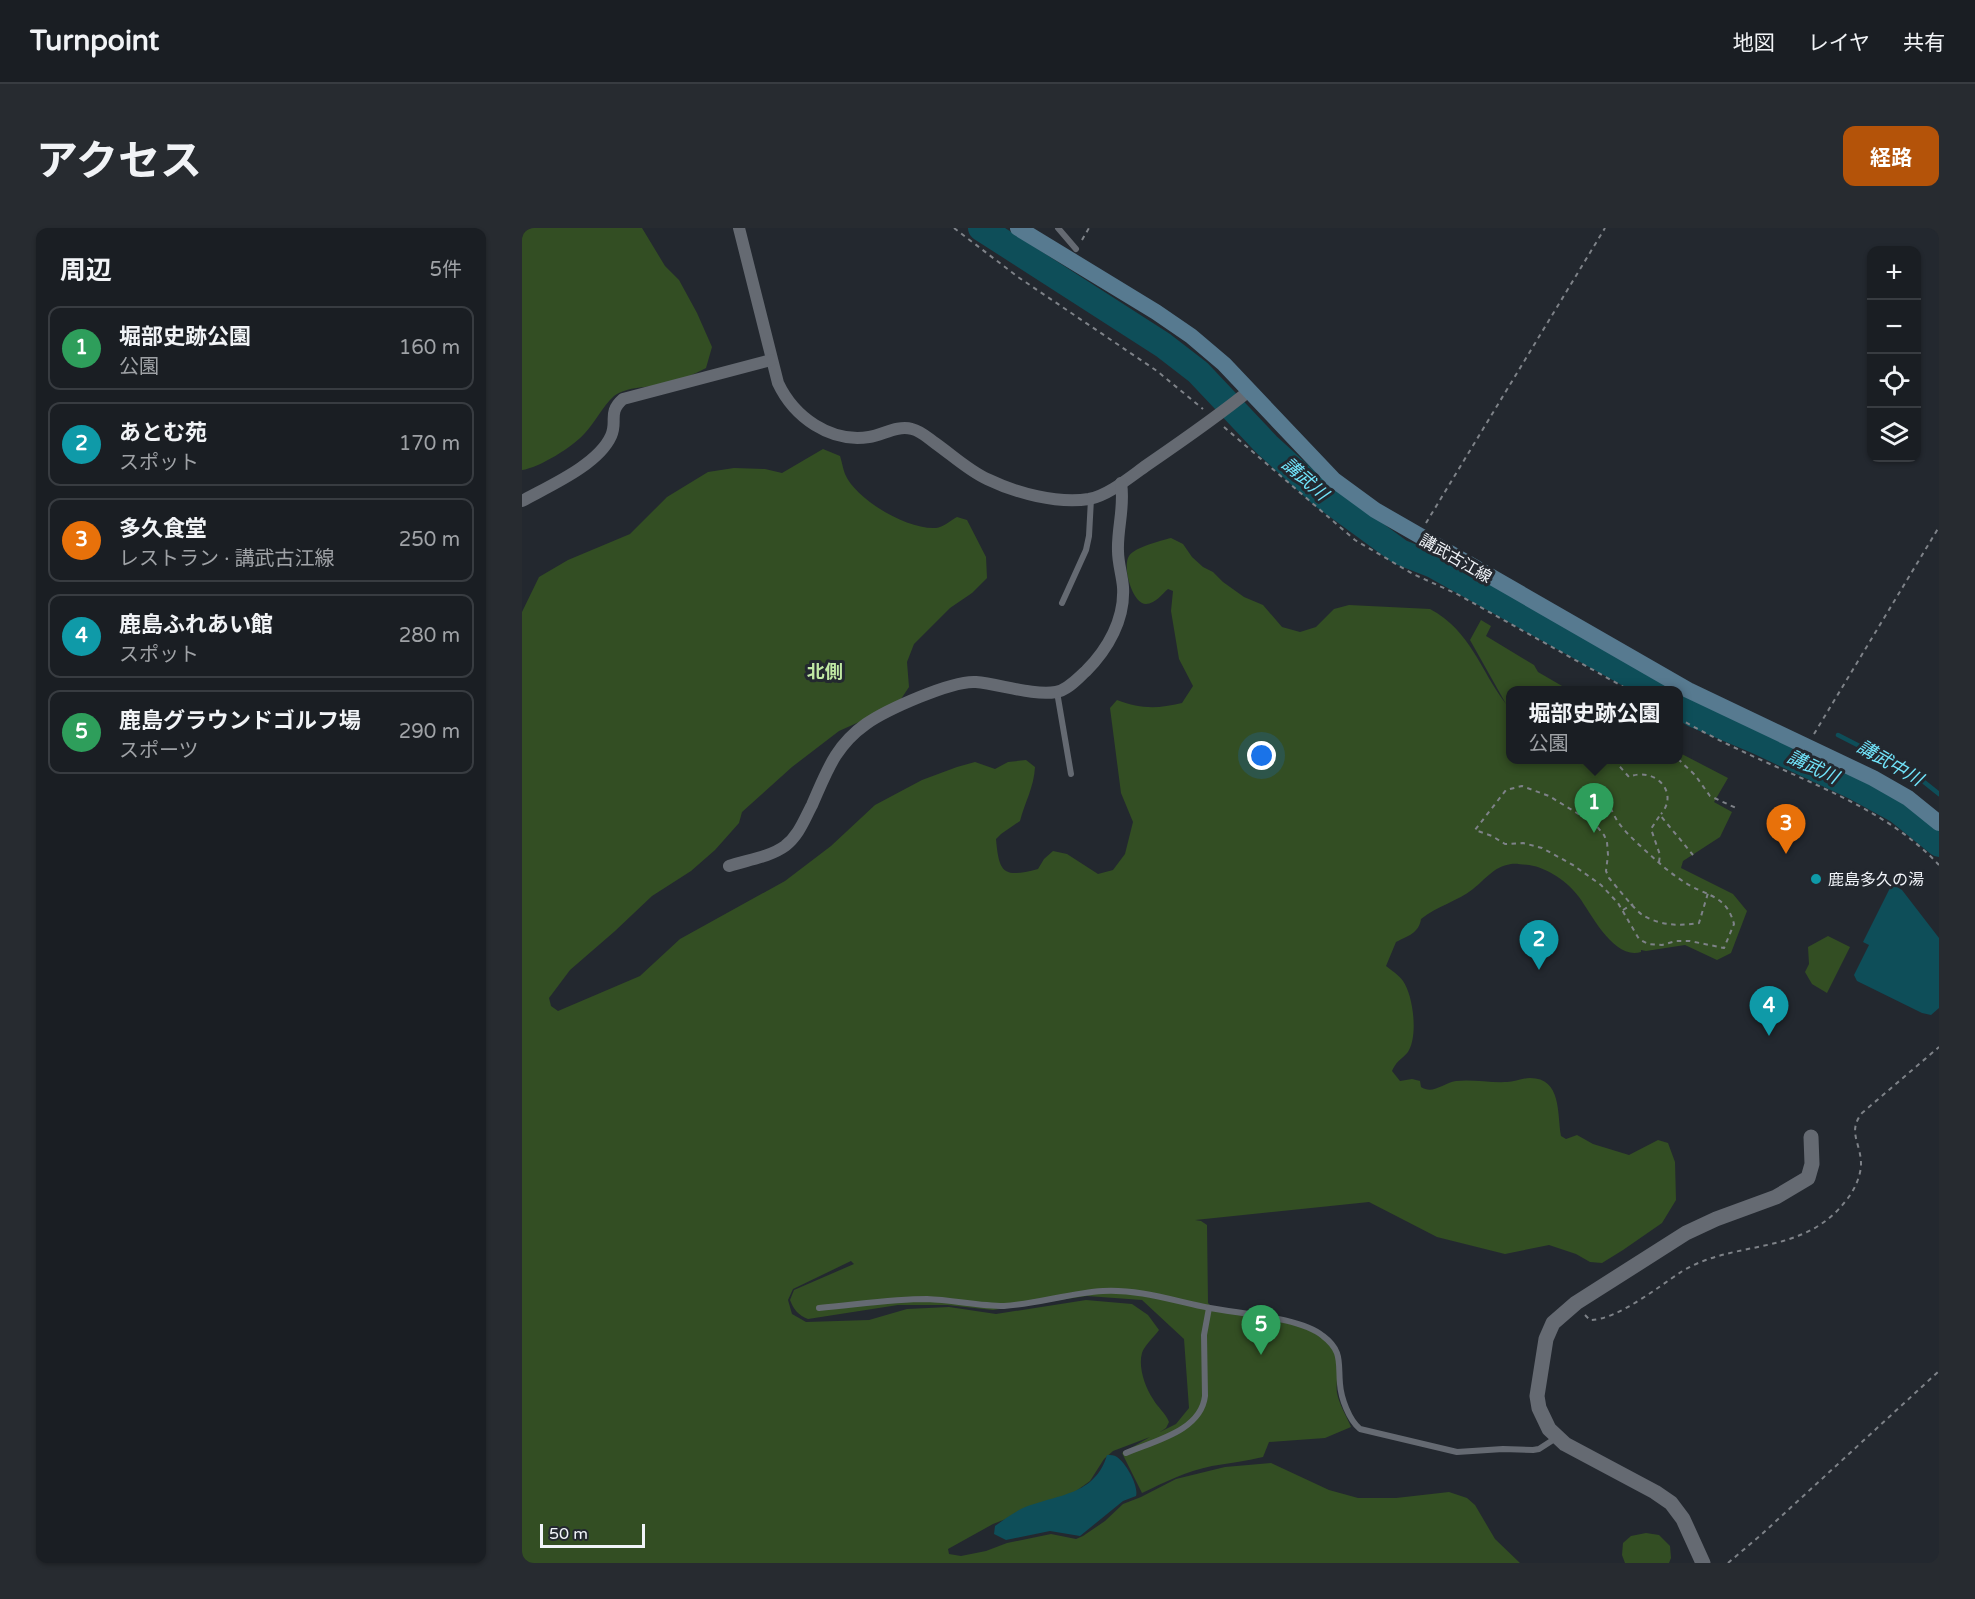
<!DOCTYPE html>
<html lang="ja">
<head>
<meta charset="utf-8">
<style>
	:root { --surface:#1a1e23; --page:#272b30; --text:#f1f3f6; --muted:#9fa2a6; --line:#383c41; --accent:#b45309 }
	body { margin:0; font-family:"Varela Round","Noto Sans JP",sans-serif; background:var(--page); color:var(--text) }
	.controls { position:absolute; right:18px; top:18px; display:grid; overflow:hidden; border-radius:12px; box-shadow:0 2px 4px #0004 }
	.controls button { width:54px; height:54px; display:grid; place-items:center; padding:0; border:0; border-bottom:2px solid var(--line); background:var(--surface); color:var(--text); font:30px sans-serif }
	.scale { position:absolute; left:18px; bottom:15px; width:105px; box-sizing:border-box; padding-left:6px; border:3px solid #f1f4f9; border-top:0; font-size:16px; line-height:21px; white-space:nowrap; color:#f1f4f9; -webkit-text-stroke:4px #23282f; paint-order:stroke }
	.you { position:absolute; left:740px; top:528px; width:21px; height:21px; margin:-15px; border:4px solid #fff; border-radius:50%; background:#1a73e8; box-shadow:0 0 0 9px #1a73e833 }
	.badge { display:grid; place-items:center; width:39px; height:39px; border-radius:50%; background:var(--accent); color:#fff; font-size:20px; font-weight:700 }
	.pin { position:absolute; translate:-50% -50px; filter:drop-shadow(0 2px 3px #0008) }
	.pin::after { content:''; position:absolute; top:32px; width:21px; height:18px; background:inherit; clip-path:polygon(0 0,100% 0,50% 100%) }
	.popup { position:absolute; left:984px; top:458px; width:177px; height:78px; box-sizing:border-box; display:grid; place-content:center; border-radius:12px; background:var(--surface); filter:drop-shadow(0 2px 4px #0005); font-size:20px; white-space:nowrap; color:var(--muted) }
	.popup b { font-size:22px; color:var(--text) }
	.popup::after { content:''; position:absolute; left:50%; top:100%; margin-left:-12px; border:12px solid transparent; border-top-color:var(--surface) }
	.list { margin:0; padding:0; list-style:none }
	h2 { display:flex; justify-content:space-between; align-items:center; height:78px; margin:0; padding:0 24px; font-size:26px }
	h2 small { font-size:20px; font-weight:400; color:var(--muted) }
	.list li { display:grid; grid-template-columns:39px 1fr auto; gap:18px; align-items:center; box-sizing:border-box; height:84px; margin:0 12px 12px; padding:0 12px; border:2px solid var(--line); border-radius:12px }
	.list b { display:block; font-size:22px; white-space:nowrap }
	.list p { margin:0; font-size:20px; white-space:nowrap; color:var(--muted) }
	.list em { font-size:20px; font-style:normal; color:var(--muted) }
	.icon { flex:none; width:33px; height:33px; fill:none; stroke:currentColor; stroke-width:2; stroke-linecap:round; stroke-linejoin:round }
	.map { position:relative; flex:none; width:1417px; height:1335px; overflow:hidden; border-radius:12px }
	header { display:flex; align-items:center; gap:36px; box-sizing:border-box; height:84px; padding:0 30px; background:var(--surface); border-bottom:2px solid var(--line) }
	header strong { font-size:28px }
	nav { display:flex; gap:33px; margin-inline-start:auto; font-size:21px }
	.intro { display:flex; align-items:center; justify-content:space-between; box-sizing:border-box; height:144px; padding:0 36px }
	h1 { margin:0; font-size:42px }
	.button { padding:15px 27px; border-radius:12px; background:var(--accent); color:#fff; font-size:21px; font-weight:700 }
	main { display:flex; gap:36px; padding:0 36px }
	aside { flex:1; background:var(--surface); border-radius:12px; box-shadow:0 2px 4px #0004 }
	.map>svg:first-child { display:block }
	.green { fill:#334e23; fill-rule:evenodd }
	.water { fill:#0e4e59 }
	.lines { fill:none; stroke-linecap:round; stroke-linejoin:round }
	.stream { stroke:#0e4e59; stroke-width:4.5 }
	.river { stroke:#0e4e59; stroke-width:26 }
	.path { stroke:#7e8288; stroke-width:2; stroke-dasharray:4.5 4.5; stroke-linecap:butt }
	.service { stroke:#656a72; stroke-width:6 }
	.minor { stroke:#656a72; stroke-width:12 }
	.tertiary { stroke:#656a72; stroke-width:15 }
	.secondary { stroke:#577a90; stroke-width:16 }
	.culture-dot { fill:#0f9aa8; stroke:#23282f; stroke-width:2 }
	.labels { text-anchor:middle; stroke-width:6; stroke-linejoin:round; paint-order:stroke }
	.street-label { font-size:16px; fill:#f1f4f9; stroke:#23282f }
	.poi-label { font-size:16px; fill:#f1f4f9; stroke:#23282f; text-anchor:start }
	.water-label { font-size:18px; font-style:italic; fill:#71e4fb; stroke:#23282f }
	.neighbourhood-label { font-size:18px; font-weight:bold; fill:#c1e9a4; stroke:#23282f }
</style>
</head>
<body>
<header>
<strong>Turnpoint</strong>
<nav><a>地図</a><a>レイヤ</a><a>共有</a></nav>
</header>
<div class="intro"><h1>アクセス</h1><a class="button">経路</a></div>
<main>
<aside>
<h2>周辺<small>5件</small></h2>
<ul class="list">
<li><span class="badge" style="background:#2e9e5b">1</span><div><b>堀部史跡公園</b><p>公園</p></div><em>160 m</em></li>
<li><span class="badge" style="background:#0f9aa8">2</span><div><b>あとむ苑</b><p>スポット</p></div><em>170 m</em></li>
<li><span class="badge" style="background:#e8710a">3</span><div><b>多久食堂</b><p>レストラン · 講武古江線</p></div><em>250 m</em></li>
<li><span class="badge" style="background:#0f9aa8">4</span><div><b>鹿島ふれあい館</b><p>スポット</p></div><em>280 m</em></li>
<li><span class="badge" style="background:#2e9e5b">5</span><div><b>鹿島グラウンドゴルフ場</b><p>スポーツ</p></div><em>290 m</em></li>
</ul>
</aside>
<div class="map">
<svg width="1417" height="1335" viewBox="0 0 1417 1335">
	<rect width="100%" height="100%" fill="#23282f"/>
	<g class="green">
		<path d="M0 0H120L143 38 157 52 175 85 190 119 184 140C171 147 157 153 141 156 126 160 106 158 92 168 80 179 74 193 63 205 52 218 17 240 0 242Z"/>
		<path d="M301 221 318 228C320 234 321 241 323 246 334 272 386 302 414 300 421 299 428 293 435 289L445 292 464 329 465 350 450 365 428 380 392 416 385 434 387 459 375 477 317 503 270 539 220 584 217 595 193 622 169 643 130 668 93 703 48 742 27 770 29 778 36 783 118 748 158 711 263 653 309 618 353 577 400 552 435 539 453 534 473 541 486 534 504 532 513 539C512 559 503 574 498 593L479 606 474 611C477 646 482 650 516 641L522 631 531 623 545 626 576 646 591 642 603 626 611 594 599 565 588 480 595 472C619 481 635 481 660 475L671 458 657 431 649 383 651 363 646 361C640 366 633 376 624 376 610 376 600 338 607 328 613 319 638 313 649 310L661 316 670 329 681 339 691 344 701 354 722 369 741 377 760 399 778 404 794 399 812 381 827 377 908 381C949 403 958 442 984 476L948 412 959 392 969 398 964 408 1012 437 1016 444 1047 462H988V532H1156V524L1206 550 1192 574 1210 584 1198 609 1161 633 1159 640 1211 666 1225 683 1209 725 1195 732 1163 717 1124 723 1119 722V724C1092 732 1070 687 1057 669 1046 654 1026 640 1007 637 1002 637 994 635 989 636 971 639 964 651 951 661 936 673 915 678 899 691 897 705 886 708 874 714L864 738C869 742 877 747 881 753 891 767 896 806 887 822 883 830 876 830 870 843L878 853 890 851 898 853 899 859C911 867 921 855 934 853 950 851 968 855 985 854 992 854 1000 850 1008 850 1040 850 1035 886 1039 908L1044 911 1055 907 1071 916 1107 927 1136 912 1146 915 1153 934 1154 972 1140 995 1101 1022 1080 1035 1068 1034 1054 1026 1027 1017 983 1026 915 1009 847 974 673 992 679 993 685 997 686 1075 694 1083C728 1089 801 1091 815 1128 819 1139 813 1153 815 1165 817 1176 825 1189 829 1199L803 1210 747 1214 741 1229C724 1233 707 1235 690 1238 665 1243 643 1254 620 1265L600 1225 628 1209 591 1223 582 1231 568 1253 540 1273 499 1285 471 1296 426 1321 427 1326 439 1328 464 1323 485 1315 529 1306 554 1311 561 1308 583 1293 601 1276 619 1269 654 1251 703 1239 749 1235 807 1262 836 1270H874L927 1264 945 1270 953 1277 973 1311 998 1335H0V384L17 349 46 332 108 306 145 269 186 244 212 240 243 241 260 245ZM329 1033 332 1036 272 1062 268 1072C272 1082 276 1087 286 1091L376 1077H425L471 1082 565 1068 620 1072 662 1111 667 1180 654 1196 638 1204 644 1200 647 1194C643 1184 636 1180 631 1171 623 1159 616 1139 620 1125 622 1118 632 1109 637 1102L626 1087 610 1076 564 1072 474 1086 427 1079 385 1081 347 1092 284 1094 270 1086 266 1072 271 1061Z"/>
		<polygon points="1306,708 1328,719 1305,765 1290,756 1283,744 1287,736 1286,719"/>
		<polygon points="1124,1305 1137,1307 1148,1318 1149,1330 1147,1335 1103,1335 1100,1327 1101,1315 1109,1308"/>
	</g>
	<g class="water">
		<polygon points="1370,656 1380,662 1417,710 1417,780 1409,787 1400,785 1335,753 1332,747 1347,717 1341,714"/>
		<path d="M585 1227C589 1227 592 1227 595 1229 604 1235 617 1258 614 1268L601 1273 558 1308 528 1303 484 1312 472 1306 473 1298C482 1291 491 1285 501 1280 535 1266 573 1268 585 1227Z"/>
	</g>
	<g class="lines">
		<polyline class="stream" points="1316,507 1392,546 1417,566"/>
		<g class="river">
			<polyline points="459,0 641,117 676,144 745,217 800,267 878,324 911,337 1135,462"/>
			<polyline points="1156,476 1171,486 1235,513 1335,560 1375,582 1417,616"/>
		</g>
		<g class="path">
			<polyline points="432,0 496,49 635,143 681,181"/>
			<polyline points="560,12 567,0"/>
			<polyline points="702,199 833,312 891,346 935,366 1107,462"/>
			<polyline points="904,295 1083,0"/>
			<path d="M1156 490C1191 510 1227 527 1264 543 1319 568 1375 592 1417 637"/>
			<polyline points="1292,506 1417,299"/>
			<polyline points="1156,531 1173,547 1188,568 1214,580"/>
			<path d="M1092 532 1107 549C1132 538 1158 564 1139 586"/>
			<path d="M1088 578 1084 582 1079 578 1082 574H1085C1089 580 1092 588 1096 594 1106 608 1122 621 1135 633 1147 644 1163 656 1177 662 1195 670 1206 674 1212 696L1202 720 1168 713H1154L1140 717 1126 716 1117 711 1096 675 1079 657 1051 637 1020 620 1001 615 983 616 970 608 953 602 984 562 1000 558 1027 568 1073 596 1082 607 1085 614 1086 627 1084 643 1087 650C1095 659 1114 684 1122 688 1140 698 1159 698 1177 695L1186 665"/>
			<polyline points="1073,596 1084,582"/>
			<polyline points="1137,634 1138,627 1129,601 1138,587 1171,627"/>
			<polyline points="1101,682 1111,676"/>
			<path d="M1063 1087 1068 1092C1095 1092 1136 1059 1159 1044 1213 1010 1282 1030 1326 970 1333 961 1339 947 1339 936 1339 915 1325 904 1340 885L1417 819"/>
			<polyline points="1206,1335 1240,1306 1417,1143"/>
		</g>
		<g class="service">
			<polyline points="536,0 554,21"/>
			<polyline points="540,375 564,322 567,308 569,271"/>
			<polyline points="535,464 549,546"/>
			<path d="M297 1080C333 1077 369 1071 405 1071 431 1072 457 1078 482 1078 515 1076 548 1065 581 1063 618 1061 652 1073 688 1080 718 1086 778 1089 801 1108 821 1123 816 1135 818 1156 819 1170 827 1192 838 1201L935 1224 981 1221 1011 1222 1017 1221 1034 1210"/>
			<path d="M604 1225C632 1213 679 1203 683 1168L682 1107 687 1080"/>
		</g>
		<g class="minor">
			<path d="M217 0 256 155C272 189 308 215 347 209 361 207 375 197 390 201 399 203 406 210 413 215 430 227 447 243 465 251 494 265 535 276 567 271 587 267 608 249 625 237 660 213 695 189 728 162"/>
			<path d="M0 273C27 258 76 237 89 208 96 193 85 185 101 171L249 132"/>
			<path d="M207 638C225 632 248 629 263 618 277 607 282 592 290 577 305 543 313 518 344 496 364 482 430 452 454 454 477 456 512 468 534 464 546 462 556 450 564 443 586 421 603 391 601 359 600 347 596 335 596 323 595 300 603 279 599 255"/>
		</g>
		<polyline class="tertiary" points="1181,1335 1161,1291 1149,1275 1133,1264 1043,1216 1027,1201 1017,1180 1015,1168 1024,1111 1031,1095 1054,1075 1164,1005 1194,991 1254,969 1286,950 1290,936 1289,909"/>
		<polyline class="secondary" points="496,0 634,84 669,108 702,136 812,252 853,282 1166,462 1351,550 1386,570 1417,595"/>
	</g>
	<circle class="culture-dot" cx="1294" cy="651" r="6"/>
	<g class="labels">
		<g class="street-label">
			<text transform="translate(934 330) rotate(30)" y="6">講武古江線</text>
		</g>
		<g class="poi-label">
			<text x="1306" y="657">鹿島多久の湯</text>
		</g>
		<g class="water-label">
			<text transform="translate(783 251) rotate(41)" y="6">講武川</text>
			<text transform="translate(1368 535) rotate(30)" y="6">講武中川</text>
			<text transform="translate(1291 539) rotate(25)" y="6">講武川</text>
		</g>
		<g class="neighbourhood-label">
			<text x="303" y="450">北側</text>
		</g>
	</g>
</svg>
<div class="controls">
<button>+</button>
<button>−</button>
<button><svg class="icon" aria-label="locate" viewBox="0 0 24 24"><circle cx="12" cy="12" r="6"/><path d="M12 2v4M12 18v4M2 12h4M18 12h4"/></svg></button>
<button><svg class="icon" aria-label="layers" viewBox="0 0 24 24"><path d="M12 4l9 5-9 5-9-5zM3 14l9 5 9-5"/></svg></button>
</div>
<div class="scale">50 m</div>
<div class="you"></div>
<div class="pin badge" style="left:1072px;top:605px;background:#2e9e5b">1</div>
<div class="popup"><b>堀部史跡公園</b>公園</div>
<div class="pin badge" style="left:1017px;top:742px;background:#0f9aa8">2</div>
<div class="pin badge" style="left:1264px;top:626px;background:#e8710a">3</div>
<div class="pin badge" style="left:1247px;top:808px;background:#0f9aa8">4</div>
<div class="pin badge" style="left:739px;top:1127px;background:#2e9e5b">5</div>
</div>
</main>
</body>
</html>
